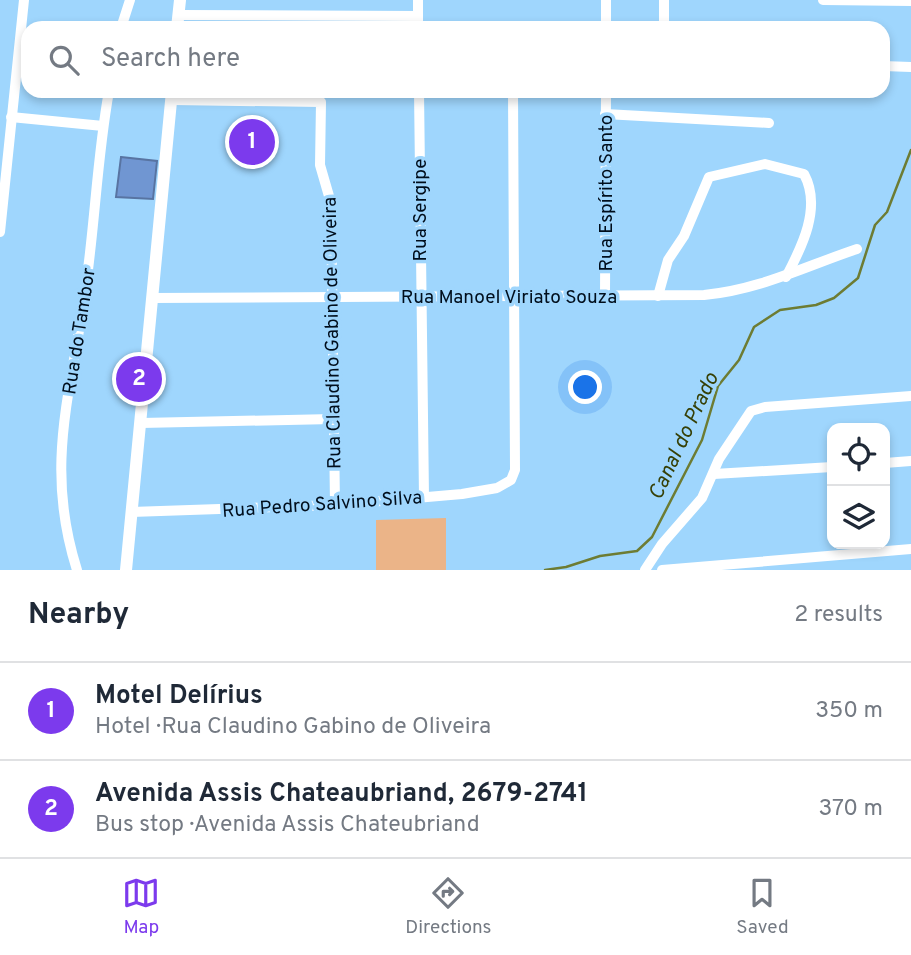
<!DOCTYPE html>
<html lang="en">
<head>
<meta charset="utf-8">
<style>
	:root { --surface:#fff; --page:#f2f2f3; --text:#1f2937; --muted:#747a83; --line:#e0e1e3; --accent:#7c3aed }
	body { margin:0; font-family:Overpass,sans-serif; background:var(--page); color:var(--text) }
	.controls { position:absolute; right:21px; bottom:21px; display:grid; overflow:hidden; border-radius:14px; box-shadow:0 4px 10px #0003 }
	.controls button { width:63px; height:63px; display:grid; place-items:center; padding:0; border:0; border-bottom:2px solid var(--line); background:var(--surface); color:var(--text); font:35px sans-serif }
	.you { position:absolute; left:586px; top:388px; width:24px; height:24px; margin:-18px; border:5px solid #fff; border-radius:50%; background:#1a73e8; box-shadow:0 0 0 10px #1a73e833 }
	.badge { display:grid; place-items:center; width:46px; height:46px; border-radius:50%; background:var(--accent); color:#fff; font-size:23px; font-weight:700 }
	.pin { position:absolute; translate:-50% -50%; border:4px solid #fff; box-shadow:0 2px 7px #0006 }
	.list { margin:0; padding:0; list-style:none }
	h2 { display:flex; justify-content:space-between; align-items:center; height:91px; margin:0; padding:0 28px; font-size:30px }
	h2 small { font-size:23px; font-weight:400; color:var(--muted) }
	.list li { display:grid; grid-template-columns:46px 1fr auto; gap:21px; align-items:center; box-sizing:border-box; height:98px; padding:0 28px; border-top:2px solid var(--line) }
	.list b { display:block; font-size:26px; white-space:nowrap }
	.list p { margin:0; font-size:23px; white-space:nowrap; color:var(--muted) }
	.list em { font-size:23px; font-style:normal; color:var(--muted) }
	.icon { flex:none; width:38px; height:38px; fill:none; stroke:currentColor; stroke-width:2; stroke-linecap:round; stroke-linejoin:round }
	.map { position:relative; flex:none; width:911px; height:570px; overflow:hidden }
	.search { position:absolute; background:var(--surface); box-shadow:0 4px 10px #0003; left:21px; right:21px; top:21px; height:77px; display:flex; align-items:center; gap:18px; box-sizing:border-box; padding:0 24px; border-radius:21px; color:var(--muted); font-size:26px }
	.sheet { height:287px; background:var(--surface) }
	nav { display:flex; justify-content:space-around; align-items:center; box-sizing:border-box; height:98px; border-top:2px solid var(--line); background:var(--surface); font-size:19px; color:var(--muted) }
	nav a { display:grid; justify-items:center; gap:4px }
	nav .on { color:var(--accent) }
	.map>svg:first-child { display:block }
	.garden { fill:#ebb488 }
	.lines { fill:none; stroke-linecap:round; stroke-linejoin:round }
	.stream { stroke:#6d7c33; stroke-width:2.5 }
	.building { fill:#7096d2; stroke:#5874a2; stroke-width:2 }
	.minor { stroke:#fff; stroke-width:10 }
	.major { stroke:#fff; stroke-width:12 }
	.labels { text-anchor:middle; stroke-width:7; stroke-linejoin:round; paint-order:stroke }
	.street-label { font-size:19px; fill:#000e1c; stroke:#9fd6fd }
	.water-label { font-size:21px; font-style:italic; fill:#364006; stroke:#9fd6fd }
</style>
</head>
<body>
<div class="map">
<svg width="911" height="570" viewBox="0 0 911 570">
	<rect width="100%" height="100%" fill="#9fd6fd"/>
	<polygon class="garden" points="446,518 446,570 376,570 376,520"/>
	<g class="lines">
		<polyline class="stream" points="545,570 566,567 600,556 637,551 652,537 702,440 718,386 739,360 754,327 780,310 816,305 834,298 858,278 875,225 887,212 911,150"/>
	</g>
	<polygon class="building" points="121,157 157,161 153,199 116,197"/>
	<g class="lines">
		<g class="minor">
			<polyline points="418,0 418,28"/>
			<polyline points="664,0 664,28"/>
			<polyline points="823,0 911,1"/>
			<polyline points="178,15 418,16"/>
			<polyline points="121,28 130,0"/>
			<polyline points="606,28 606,0"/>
			<polyline points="883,66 911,67"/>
			<polyline points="419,91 424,497"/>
			<polyline points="172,100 321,102 320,165 331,203 335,505"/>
			<polyline points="605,114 769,123"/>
			<polyline points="11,117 103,126"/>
			<polyline points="0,232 24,0"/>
			<polyline points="605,296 606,91"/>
			<path d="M658 296 668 260 684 236 709 177 765 164 804 174C822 207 802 247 786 277"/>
			<path d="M153 298 704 295C759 290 806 266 857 249"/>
			<polyline points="141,423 333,419"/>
			<polyline points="885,463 911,461"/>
			<polyline points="714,474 832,467"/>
			<polyline points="131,512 335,505 462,494 497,488 511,480 515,470 513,91"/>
			<path d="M77 570C44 466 71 394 85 292 95 225 97 157 109 91"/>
			<polyline points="645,570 662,544 702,498 719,459 751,411 765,407 911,396"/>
			<polyline points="662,570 911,549"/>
		</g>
		<g class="major">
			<polyline points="177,28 180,0"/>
			<polyline points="126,570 172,91"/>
		</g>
	</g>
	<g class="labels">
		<g class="street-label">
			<text transform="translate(605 193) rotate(-90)" y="7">Rua Espírito Santo</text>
			<text transform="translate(419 210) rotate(-90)" y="7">Rua Sergipe</text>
			<text x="509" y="303">Rua Manoel Viriato Souza</text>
			<text transform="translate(78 331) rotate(-81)" y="7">Rua do Tambor</text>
			<text transform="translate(331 333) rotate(-91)" y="7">Rua Claudino Gabino de Oliveira</text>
			<text transform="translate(322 503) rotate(-4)" y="7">Rua Pedro Salvino Silva</text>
		</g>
		<g class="water-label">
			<text transform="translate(683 436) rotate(-65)" y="7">Canal do Prado</text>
		</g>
	</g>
</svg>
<div class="controls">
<button><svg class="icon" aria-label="locate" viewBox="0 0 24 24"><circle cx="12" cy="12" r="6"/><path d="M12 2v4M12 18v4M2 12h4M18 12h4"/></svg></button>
<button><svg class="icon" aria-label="layers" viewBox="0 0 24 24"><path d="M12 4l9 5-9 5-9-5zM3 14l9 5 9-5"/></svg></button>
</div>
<div class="you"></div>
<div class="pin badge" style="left:252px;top:142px">1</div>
<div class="pin badge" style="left:139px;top:379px">2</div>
<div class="search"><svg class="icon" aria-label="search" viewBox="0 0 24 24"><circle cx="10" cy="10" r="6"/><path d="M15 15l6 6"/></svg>Search here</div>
</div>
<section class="sheet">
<h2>Nearby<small>2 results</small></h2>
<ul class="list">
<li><span class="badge">1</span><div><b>Motel Delírius</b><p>Hotel · Rua Claudino Gabino de Oliveira</p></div><em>350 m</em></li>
<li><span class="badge">2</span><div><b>Avenida Assis Chateaubriand, 2679-2741</b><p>Bus stop · Avenida Assis Chateubriand</p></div><em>370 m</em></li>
</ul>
</section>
<nav>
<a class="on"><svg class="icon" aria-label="map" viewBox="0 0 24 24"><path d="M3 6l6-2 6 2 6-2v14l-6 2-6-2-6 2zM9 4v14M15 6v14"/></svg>Map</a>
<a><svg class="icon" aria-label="directions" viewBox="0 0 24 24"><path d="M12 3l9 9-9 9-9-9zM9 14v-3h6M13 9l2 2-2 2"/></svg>Directions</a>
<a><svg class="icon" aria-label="saved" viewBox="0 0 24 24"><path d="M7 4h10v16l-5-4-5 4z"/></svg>Saved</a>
</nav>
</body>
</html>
